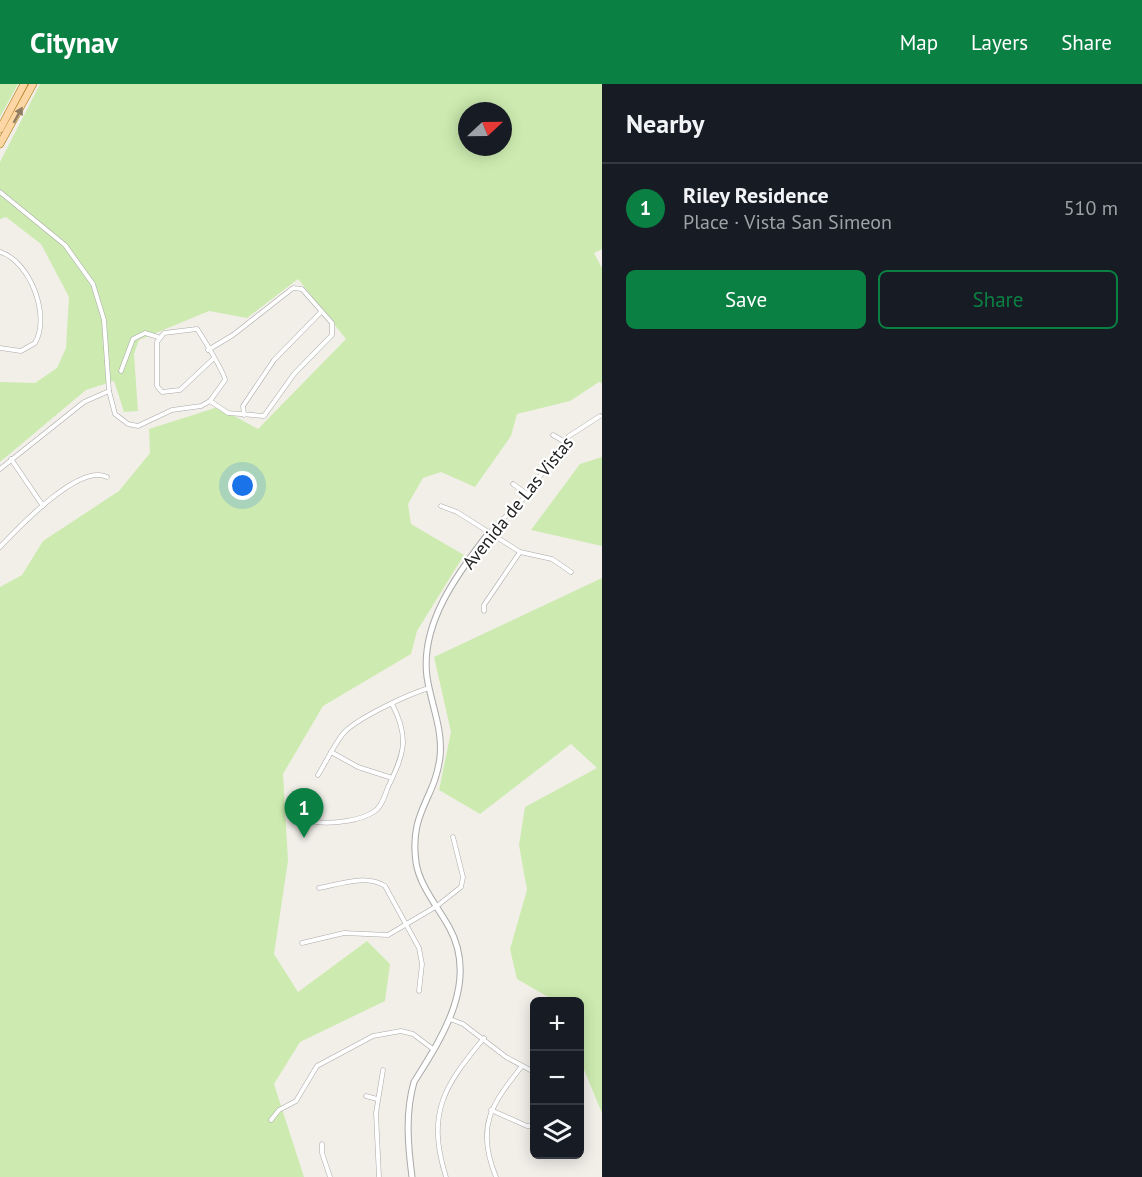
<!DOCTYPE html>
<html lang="en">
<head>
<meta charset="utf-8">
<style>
	:root { --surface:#171b24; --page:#20242c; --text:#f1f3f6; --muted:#9ea1a6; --line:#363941; --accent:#0b8043 }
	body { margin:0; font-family:"PT Sans",sans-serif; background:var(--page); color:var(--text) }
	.controls { position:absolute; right:18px; bottom:18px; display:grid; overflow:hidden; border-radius:9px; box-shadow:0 3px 15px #0003 }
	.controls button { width:54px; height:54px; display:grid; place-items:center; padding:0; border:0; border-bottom:2px solid var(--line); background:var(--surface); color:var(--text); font:30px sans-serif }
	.compass { position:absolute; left:458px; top:18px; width:54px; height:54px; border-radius:50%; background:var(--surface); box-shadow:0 3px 15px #0003; rotate:68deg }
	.you { position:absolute; left:243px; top:402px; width:21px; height:21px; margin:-15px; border:4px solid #fff; border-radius:50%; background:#1a73e8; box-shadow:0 0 0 9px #1a73e833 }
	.badge { display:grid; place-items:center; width:39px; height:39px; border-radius:50%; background:var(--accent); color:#fff; font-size:20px; font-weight:700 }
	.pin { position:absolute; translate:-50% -50px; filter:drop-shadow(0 2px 3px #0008) }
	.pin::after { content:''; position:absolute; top:32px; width:21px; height:18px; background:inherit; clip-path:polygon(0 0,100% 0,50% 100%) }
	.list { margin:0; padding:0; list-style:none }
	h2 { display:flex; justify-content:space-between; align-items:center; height:78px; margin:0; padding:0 24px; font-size:26px }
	h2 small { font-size:20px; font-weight:400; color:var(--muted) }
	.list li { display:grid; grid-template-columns:39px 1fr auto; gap:18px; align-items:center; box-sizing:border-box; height:90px; padding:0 24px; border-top:2px solid var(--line) }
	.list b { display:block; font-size:22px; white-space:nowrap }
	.list p { margin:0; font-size:20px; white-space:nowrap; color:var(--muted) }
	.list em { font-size:20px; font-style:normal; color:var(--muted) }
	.actions { display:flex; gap:12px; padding:18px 24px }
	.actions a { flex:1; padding:14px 0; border:2px solid var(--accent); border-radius:9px; text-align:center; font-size:21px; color:var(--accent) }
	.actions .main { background:var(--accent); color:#fff }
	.icon { flex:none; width:33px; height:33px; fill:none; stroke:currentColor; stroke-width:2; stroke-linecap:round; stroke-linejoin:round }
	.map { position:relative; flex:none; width:602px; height:1093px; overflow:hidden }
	header { display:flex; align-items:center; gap:36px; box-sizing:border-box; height:84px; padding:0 30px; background:var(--accent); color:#fff }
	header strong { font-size:28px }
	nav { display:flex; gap:33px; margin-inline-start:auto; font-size:21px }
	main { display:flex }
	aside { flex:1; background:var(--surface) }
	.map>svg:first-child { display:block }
	.grass { fill:#cdebb0; fill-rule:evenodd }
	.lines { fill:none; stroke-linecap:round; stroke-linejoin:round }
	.minor-casing { stroke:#a9a9a9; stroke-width:5 }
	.tertiary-casing { stroke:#a9a9a9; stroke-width:7 }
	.primary-casing { stroke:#a06b00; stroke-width:8 }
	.minor { stroke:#fff; stroke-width:4 }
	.tertiary { stroke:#fff; stroke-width:5 }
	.primary { stroke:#fcd6a4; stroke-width:7 }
	.oneway { fill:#8f7c63 }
	.labels { text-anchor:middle; stroke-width:4.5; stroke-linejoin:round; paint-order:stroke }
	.street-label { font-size:18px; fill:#222; stroke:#fff }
</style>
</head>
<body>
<header>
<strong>Citynav</strong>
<nav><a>Map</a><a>Layers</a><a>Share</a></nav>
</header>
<main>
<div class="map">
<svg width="602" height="1093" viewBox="0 0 602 1093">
	<rect width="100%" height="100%" fill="#f2efe9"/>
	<g class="grass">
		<polygon points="0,0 18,0 0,33"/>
		<path d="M40 0H602V165L594 169 602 184V299L599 298 570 317 517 330 511 352 475 403 441 388 423 394 408 420 411 440 464 471 417 547 411 570 323 622 283 690 288 777 274 870 298 908 367 857 390 880 385 917 300 958 274 1000 304 1093H0V503L22 491 43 457 119 407 150 369 149 345 218 323 258 345 346 255 298 195 247 234 209 227 139 256 134 270 138 327 124 328 114 297 86 306 0 378V298L35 299 57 284 66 264 69 213 41 160 6 133 0 135V78ZM467 27H503V63H467Z"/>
		<polygon points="602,373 602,462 531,446 580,380"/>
		<polygon points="602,494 602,1029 580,976 580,918 555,917 517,895 510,865 527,806 519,761 525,723 597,684 571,660 480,730 439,706 451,648 434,573"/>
	</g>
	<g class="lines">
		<defs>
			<g id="minor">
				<path d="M0 108 65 161 93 200 104 236 109 307 115 330 128 340 138 342 172 326 201 322 210 317 225 296C225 290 202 252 197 245L164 249 157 258V302L162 308 180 306 213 275"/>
				<path d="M0 168C30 177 51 232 35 259L21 267 0 264"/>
				<polyline points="208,266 233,251 293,204 302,205 332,239 332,251 294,290 264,332 228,329 210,317"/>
				<polyline points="121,287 133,255 145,249 158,253"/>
				<polyline points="244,331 243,322 274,276 321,228"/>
				<polyline points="553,351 565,358"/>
				<polyline points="11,375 43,422"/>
				<polyline points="0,385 84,318 109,307"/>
				<polyline points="513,400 527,410"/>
				<polyline points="441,422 457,428 520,468 552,475 571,488"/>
				<polyline points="488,450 525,413 569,352 600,332"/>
				<path d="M0 463C19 443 79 379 107 393"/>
				<polyline points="484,527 484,521 520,468"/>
				<polyline points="331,668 358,683 392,694"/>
				<path d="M318 691C326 678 333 663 342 651 354 635 409 610 429 604"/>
				<path d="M316 738C333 740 361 737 375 727 382 722 385 711 388 703 404 670 410 654 392 620"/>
				<path d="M319 804C340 800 366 790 385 802L419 864 422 880 419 907"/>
				<polyline points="302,859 344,849 388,851 437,822 461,803 463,793 453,753"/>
				<polyline points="450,935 463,940 506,973 534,988"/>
				<polyline points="366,1012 377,1015"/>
				<polyline points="491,1026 527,1042 534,1042"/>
				<polyline points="271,1036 279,1026 296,1017 317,982 373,952 401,947 413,950 433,965"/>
				<polyline points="322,1060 322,1069 330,1093"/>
				<polyline points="379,1093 376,1029 383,986"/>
				<path d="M446 1093C426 1029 444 1002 484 954"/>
				<path d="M496 1093C475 1042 492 1020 522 982"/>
			</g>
			<path id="tertiary" d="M412 1093C408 1062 405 1029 414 998 443 952 479 897 449 843 438 823 419 801 416 778 409 728 435 715 440 673 443 645 431 620 427 593 420 540 457 490 488 450"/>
			<g id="primary">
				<polyline points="0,45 24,0"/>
				<polyline points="0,60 33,0"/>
			</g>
		</defs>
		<use href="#minor" class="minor-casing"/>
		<use href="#tertiary" class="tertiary-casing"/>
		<use href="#primary" class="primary-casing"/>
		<use href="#minor" class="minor"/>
		<use href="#tertiary" class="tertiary"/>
		<use href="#primary" class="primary"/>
	</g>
	<defs><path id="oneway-solid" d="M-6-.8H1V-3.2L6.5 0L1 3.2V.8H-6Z" transform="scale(1.5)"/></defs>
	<use class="oneway" href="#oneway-solid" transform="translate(18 31) rotate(-61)"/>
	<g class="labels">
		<g class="street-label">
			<text transform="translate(518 419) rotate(-51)" y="6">Avenida de Las Vistas</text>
		</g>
	</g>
</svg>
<div class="controls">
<button>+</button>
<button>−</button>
<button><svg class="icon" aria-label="layers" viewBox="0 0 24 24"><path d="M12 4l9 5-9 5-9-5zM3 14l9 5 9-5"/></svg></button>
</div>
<svg class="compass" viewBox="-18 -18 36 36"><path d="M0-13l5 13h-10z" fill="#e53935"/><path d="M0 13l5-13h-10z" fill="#9ea1a6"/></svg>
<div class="you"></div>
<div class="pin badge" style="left:304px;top:754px">1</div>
</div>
<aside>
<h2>Nearby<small></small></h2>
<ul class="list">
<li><span class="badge">1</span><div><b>Riley Residence</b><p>Place · Vista San Simeon</p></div><em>510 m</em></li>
</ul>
<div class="actions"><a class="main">Save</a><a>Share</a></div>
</aside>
</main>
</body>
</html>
